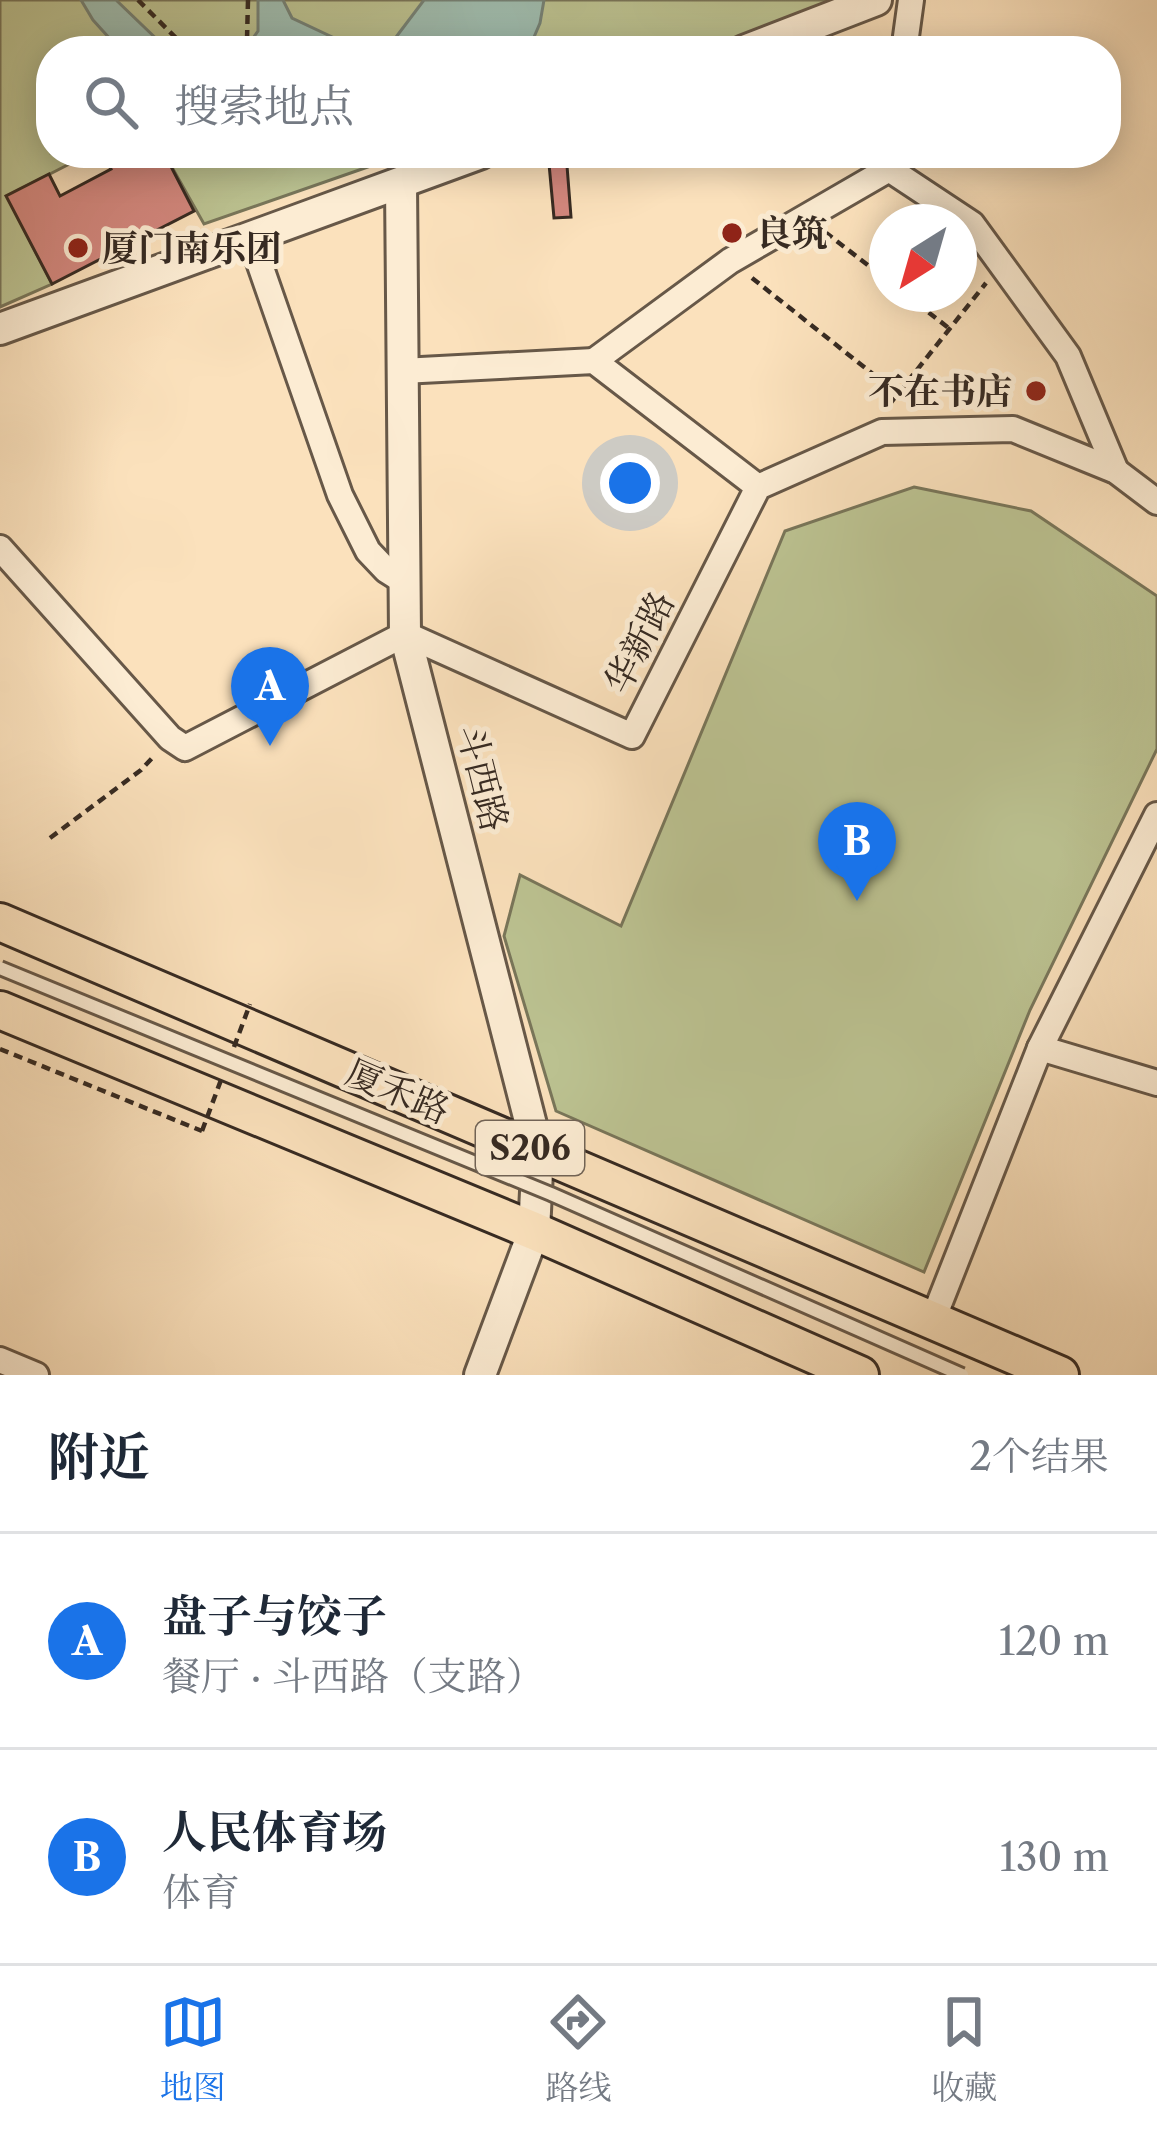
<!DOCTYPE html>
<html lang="zh">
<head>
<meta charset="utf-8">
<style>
	:root { --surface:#fff; --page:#f6f6f7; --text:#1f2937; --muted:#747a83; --line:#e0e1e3; --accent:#1a73e8 }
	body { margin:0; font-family:"Libre Caslon Text","Noto Serif SC",serif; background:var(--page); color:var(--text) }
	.compass { position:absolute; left:869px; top:204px; width:108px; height:108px; border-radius:50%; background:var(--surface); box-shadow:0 6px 30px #0003; rotate:217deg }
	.you { position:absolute; left:630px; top:483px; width:42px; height:42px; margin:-30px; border:9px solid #fff; border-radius:50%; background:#1a73e8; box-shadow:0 0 0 18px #1a73e833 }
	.badge { display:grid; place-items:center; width:78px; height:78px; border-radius:50%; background:var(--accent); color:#fff; font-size:39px; font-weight:700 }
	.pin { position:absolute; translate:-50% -99px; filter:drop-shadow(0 3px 6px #0008) }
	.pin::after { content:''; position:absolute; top:63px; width:42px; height:36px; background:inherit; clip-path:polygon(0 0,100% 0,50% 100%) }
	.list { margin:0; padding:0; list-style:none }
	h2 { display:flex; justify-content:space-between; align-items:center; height:156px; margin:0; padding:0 48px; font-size:51px }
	h2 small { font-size:39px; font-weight:400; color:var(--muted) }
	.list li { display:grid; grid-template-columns:78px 1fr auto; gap:36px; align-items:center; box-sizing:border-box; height:216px; padding:0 48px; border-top:3px solid var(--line) }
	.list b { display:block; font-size:45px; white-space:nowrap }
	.list p { margin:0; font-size:39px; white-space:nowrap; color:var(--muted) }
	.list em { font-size:39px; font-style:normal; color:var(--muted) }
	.icon { flex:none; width:66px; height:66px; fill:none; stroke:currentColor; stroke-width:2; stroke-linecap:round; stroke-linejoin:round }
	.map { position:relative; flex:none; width:1157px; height:1375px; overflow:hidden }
	.search { position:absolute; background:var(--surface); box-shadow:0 6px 30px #0003; left:36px; right:36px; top:36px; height:132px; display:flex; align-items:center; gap:30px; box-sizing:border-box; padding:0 42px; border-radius:48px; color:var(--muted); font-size:45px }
	.sheet { height:588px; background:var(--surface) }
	nav { display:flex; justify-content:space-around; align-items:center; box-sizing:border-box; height:168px; border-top:3px solid var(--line); background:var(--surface); font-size:33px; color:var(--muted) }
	nav a { display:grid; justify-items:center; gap:6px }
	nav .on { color:var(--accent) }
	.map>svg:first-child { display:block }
	.green { fill:#bcc392; stroke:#79765a; stroke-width:3 }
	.water { fill:#9fbeb1; stroke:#758378; stroke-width:3 }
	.building { fill:#d3877e; stroke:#362a22; stroke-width:3 }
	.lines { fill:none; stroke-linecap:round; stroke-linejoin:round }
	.minor-casing { stroke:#675848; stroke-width:30 }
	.tertiary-casing { stroke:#675848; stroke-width:36 }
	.primary-casing { stroke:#362a22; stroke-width:42 }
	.path { stroke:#362a22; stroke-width:4.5; stroke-dasharray:9 6; stroke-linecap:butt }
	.minor { stroke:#fcecd3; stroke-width:24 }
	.tertiary { stroke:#fcecd3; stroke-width:30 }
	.primary { stroke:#fbe1bc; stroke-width:36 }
	.service-bridge-casing { stroke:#675848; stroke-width:18; stroke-linecap:butt }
	.path-bridge { stroke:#362a22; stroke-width:4.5; stroke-dasharray:9 6; stroke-linecap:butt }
	.service-bridge { stroke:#fcecd3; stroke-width:12 }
	.poi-dot { fill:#8f2418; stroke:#fcecd3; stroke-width:4.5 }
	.labels { text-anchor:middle; stroke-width:10; stroke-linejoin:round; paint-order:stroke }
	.shield { fill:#fcecd3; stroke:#716457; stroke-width:3 }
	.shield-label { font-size:33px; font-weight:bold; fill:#362a22 }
	.poi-label { font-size:36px; font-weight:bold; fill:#362a22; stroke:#fcecd3; text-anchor:start }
	.street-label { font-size:36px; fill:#362a22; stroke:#fcecd3 }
</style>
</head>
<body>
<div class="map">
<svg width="1157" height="1375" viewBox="0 0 1157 1375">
	<rect width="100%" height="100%" fill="#fbe1bc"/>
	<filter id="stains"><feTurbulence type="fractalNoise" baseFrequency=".00167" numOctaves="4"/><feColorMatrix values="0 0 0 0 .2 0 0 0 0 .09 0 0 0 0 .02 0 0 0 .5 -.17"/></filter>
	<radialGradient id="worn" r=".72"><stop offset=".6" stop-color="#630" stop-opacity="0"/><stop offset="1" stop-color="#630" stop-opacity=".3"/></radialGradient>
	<g class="green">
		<polygon points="0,0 848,0 702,51 51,51 51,153 91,153 7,196 52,284 0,307"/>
		<polygon points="164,153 408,153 204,224"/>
		<polygon points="914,487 1031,511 1157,596 1157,749 1030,1010 924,1272 556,1111 504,936 520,875 621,926 785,531"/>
	</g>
	<g class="water">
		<polygon points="81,0 116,0 169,51 121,51 93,20"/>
		<polygon points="258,0 283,0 292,18 362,51 244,51 258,31"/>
		<polygon points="424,0 544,0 540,23 528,51 374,51 387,49"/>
	</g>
	<g class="building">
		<polygon points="103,153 164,153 194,211 52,284 6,196 49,174 60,196 111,169"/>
		<polygon points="548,153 566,153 571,217 554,218"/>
	</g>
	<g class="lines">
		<defs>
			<g id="minor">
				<polyline points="904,51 911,0"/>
				<polyline points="251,239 340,495 368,551 386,570 405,582"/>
				<polyline points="594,361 730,261 889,169 972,224 1068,356 1116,471"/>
				<polyline points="402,371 594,361 758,487"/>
				<polyline points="0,548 170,738 185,748 405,634 632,736 758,487 882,432 1013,429 1116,471 1157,502"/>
				<polyline points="1040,1048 1157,1083"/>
				<polyline points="932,1322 1040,1048 1157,815"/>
				<polyline points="0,1360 36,1375"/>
			</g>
			<g id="tertiary">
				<polyline points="744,51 876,0"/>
				<polyline points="401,184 405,634 538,1152 534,1231 480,1375"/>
				<polyline points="0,329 481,153"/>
			</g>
			<g id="primary">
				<polyline points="0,922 1060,1375"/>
				<polyline points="0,1010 534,1231 860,1375"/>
			</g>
		</defs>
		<use href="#minor" class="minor-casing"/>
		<use href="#tertiary" class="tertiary-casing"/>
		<use href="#primary" class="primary-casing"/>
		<g class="path">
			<polyline points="138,0 189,51"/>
			<polyline points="247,39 258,51"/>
			<polyline points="238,51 247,39 248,0"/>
			<polyline points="347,51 355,37"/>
			<polyline points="825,232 887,280"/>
			<polyline points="752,278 898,394"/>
			<polyline points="905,294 950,329"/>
			<polyline points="889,405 986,283"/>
			<polyline points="50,838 141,770 154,756"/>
			<polyline points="0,1049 202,1131"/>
		</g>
		<use href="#minor" class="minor"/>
		<use href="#tertiary" class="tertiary"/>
		<use href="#primary" class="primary"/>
		<defs>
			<polyline id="service-bridge" points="0,968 551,1194 962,1375"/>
		</defs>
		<use href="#service-bridge" class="service-bridge-casing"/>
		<g class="path-bridge">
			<polyline points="234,1047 250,1004"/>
			<polyline points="202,1131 221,1080"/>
		</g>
		<use href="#service-bridge" class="service-bridge"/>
	</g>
	<g class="poi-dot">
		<circle cx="732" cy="233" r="12"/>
		<circle cx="78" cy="248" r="12"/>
		<circle cx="1036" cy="391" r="12"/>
	</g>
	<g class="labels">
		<rect class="shield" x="476" y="1121" width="108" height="54" rx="9"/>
		<g class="shield-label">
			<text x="530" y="1160">S206</text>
		</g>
		<g class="poi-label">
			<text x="756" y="246">良筑</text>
			<text x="102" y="261">厦门南乐团</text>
			<text x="1012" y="404" text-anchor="end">不在书店</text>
		</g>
		<g class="street-label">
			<text transform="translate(639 642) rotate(-63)" y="13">华新路</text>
			<text transform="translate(483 778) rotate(76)" y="13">斗西路</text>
			<text transform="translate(398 1091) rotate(23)" y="13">厦禾路</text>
		</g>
	</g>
	<rect width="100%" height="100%" filter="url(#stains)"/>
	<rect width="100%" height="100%" fill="url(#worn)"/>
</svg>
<svg class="compass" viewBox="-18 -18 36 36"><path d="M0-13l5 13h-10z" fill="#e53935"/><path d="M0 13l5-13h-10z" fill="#747a83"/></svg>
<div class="you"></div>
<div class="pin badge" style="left:270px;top:746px">A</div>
<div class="pin badge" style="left:857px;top:901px">B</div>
<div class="search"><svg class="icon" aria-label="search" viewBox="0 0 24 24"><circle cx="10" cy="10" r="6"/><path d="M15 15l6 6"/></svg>搜索地点</div>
</div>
<section class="sheet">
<h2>附近<small>2个结果</small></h2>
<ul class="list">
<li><span class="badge">A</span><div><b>盘子与饺子</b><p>餐厅 · 斗西路（支路）</p></div><em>120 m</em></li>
<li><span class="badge">B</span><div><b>人民体育场</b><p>体育</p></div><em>130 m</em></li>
</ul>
</section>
<nav>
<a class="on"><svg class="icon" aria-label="map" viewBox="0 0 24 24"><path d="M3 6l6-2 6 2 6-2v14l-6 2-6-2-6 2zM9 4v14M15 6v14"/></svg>地图</a>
<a><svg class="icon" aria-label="directions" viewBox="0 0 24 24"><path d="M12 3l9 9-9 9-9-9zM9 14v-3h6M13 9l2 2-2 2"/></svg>路线</a>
<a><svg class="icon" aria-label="saved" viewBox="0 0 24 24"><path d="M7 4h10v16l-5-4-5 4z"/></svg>收藏</a>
</nav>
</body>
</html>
